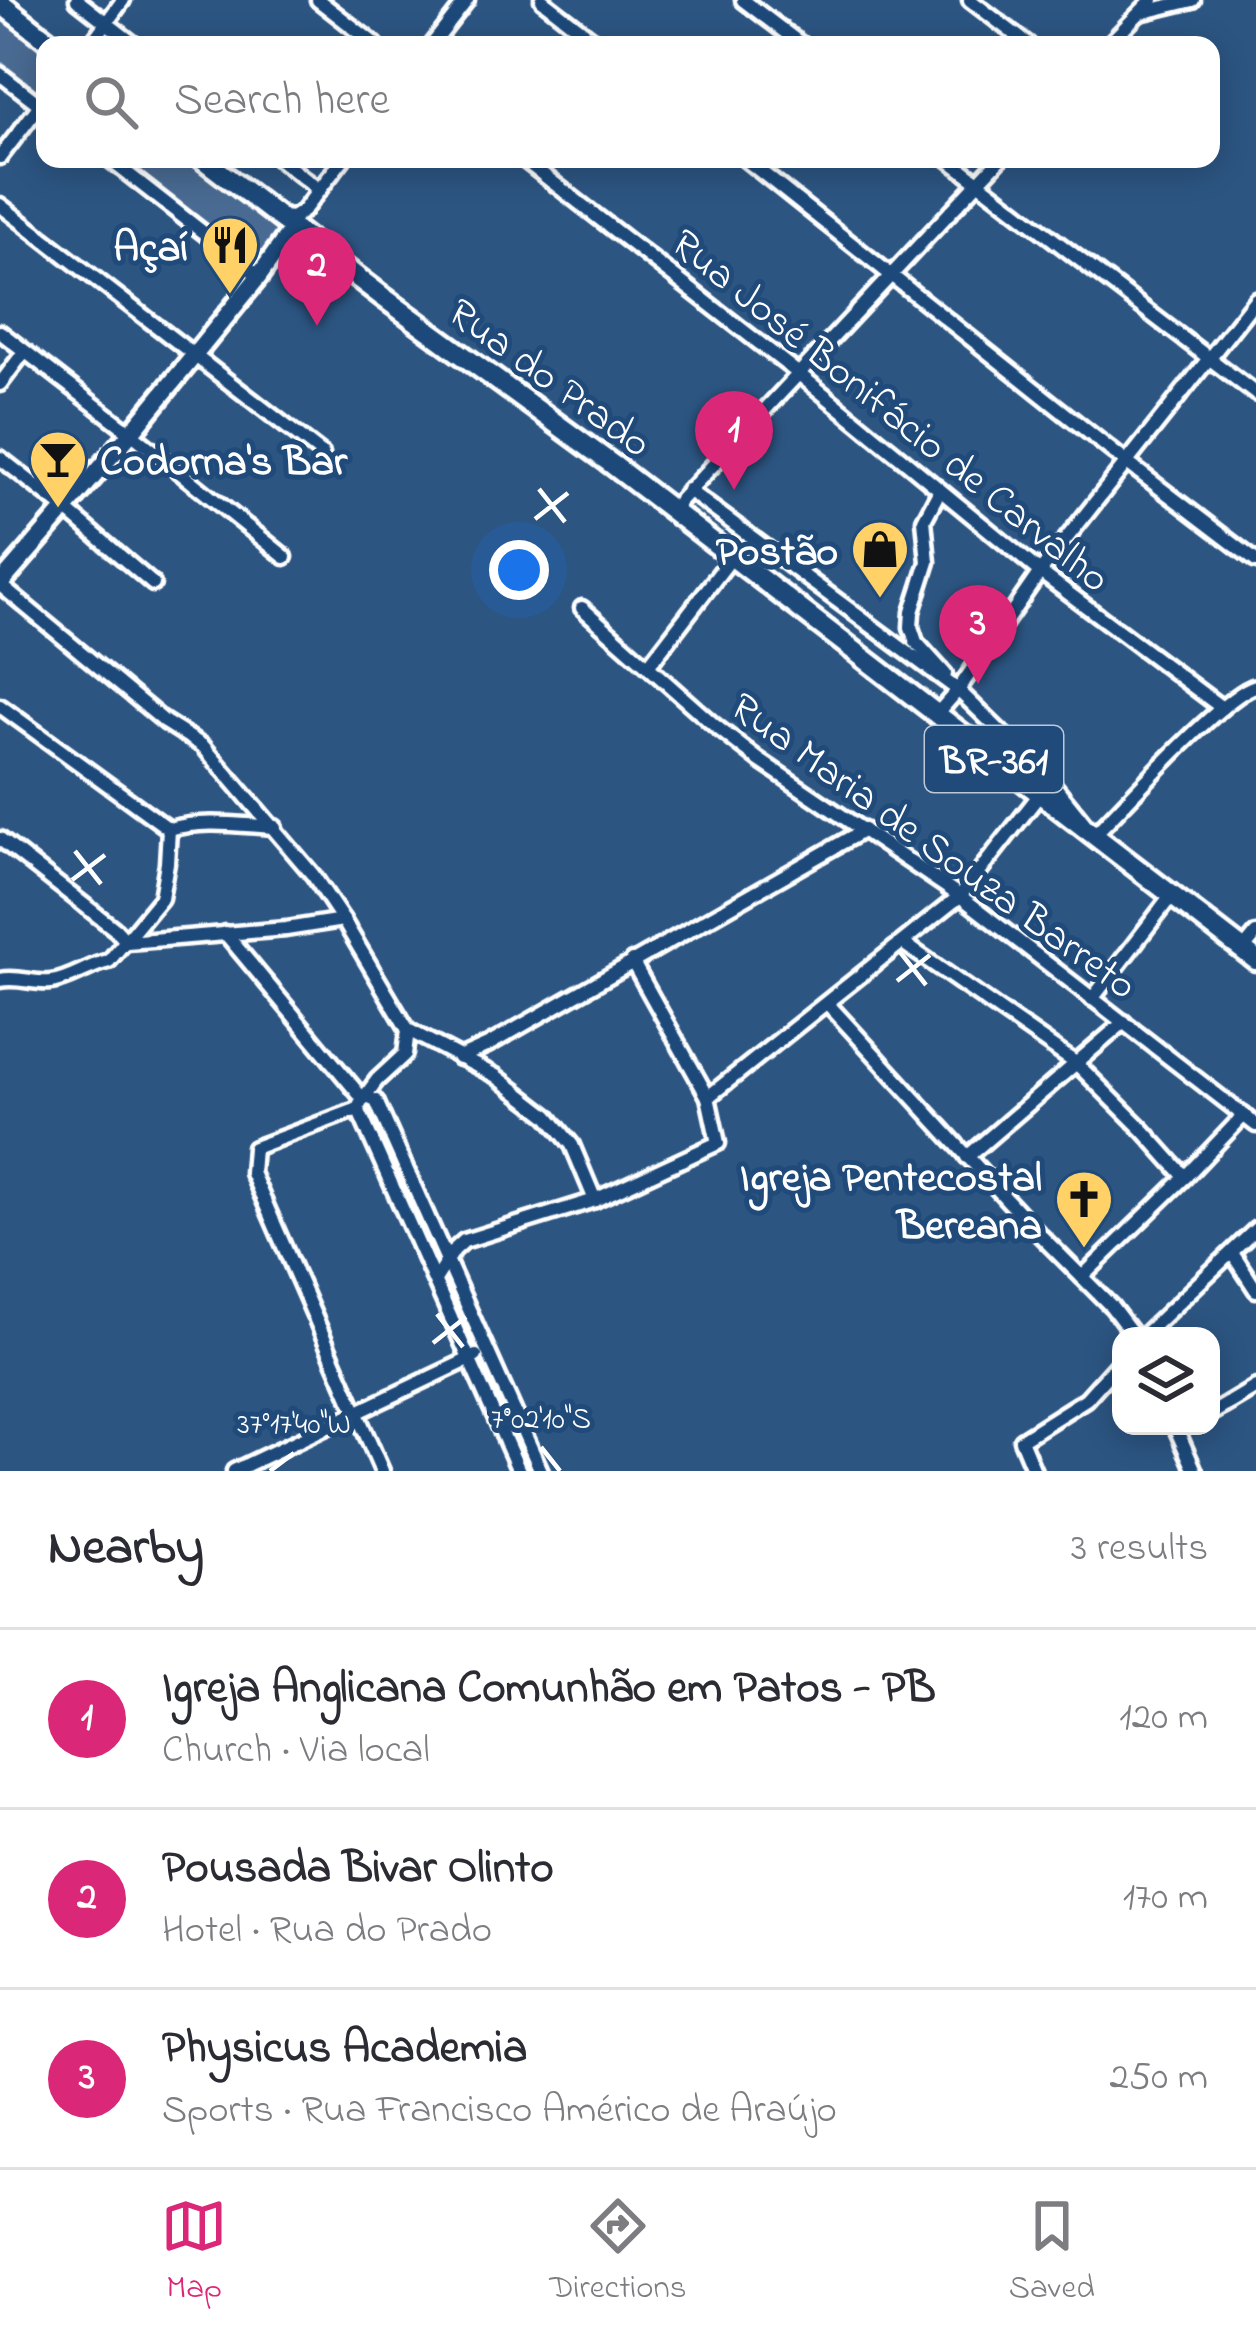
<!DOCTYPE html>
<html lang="en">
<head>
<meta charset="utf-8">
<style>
	:root { --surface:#fff; --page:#f7f7f7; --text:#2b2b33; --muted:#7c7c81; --line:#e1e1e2; --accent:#db2777 }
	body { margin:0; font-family:"Indie Flower",sans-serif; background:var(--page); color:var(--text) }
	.controls { position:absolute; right:36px; bottom:36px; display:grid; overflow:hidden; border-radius:24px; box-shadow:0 6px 30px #0003 }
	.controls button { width:108px; height:108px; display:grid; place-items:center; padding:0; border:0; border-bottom:3px solid var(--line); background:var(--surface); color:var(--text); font:60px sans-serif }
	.you { position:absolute; left:519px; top:570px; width:42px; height:42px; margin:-30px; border:9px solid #fff; border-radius:50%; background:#1a73e8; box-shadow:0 0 0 18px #1a73e833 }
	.badge { display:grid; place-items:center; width:78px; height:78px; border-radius:50%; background:var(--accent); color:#fff; font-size:39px; font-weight:700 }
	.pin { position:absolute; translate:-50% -99px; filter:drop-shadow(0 3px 6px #0008) }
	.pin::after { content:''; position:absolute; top:63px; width:42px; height:36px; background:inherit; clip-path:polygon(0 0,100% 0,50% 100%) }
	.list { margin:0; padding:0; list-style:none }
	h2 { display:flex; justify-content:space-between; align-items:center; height:156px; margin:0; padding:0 48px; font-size:51px }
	h2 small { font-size:39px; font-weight:400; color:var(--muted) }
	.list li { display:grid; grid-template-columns:78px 1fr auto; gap:36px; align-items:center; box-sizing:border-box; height:180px; padding:0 48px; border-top:3px solid var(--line) }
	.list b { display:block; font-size:45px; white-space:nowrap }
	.list p { margin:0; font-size:39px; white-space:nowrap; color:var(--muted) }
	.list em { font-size:39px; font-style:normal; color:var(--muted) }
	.icon { flex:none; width:66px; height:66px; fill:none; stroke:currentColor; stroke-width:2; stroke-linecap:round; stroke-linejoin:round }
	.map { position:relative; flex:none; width:1256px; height:1471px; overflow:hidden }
	.search { position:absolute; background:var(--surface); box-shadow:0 6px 30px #0003; left:36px; right:36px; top:36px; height:132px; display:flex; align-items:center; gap:30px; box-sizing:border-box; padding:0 42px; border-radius:24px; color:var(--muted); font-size:45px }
	.sheet { height:696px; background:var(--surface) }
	nav { display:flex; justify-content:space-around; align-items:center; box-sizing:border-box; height:168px; border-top:3px solid var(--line); background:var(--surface); font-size:33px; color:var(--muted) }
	nav a { display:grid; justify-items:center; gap:6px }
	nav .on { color:var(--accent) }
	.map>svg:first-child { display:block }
	.green { fill:#486b92; stroke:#a4b5c8; stroke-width:3 }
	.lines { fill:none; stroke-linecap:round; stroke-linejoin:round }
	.street-casing { stroke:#fff; stroke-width:21 }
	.secondary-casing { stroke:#fff; stroke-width:26 }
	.primary-casing { stroke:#fff; stroke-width:27 }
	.street { stroke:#1f4a7a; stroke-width:12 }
	.secondary { stroke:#1f4a7a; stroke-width:16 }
	.primary { stroke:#1f4a7a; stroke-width:18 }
	.ticks { fill:none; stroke:#fff; stroke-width:4.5 }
	.labels { text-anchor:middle; stroke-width:10; stroke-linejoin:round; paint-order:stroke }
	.shield { fill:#1f4a7a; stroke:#bcc9d7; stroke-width:3 }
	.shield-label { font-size:39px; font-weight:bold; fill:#fff }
	.poi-label { font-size:42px; font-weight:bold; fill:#fff; stroke:#1f4a7a; text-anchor:end }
	.street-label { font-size:42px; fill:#fff; stroke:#1f4a7a }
	.ticks-label { font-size:30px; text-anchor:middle; fill:#fff; stroke:#1f4a7a; stroke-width:10; stroke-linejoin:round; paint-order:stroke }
</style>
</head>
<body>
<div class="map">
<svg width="1256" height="1471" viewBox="0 0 1256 1471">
	<rect width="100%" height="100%" fill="#2c5582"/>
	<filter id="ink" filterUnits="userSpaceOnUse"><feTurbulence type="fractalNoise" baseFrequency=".00833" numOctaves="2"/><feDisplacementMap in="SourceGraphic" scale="24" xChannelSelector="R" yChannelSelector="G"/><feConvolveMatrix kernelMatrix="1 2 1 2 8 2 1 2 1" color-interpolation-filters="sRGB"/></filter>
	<g filter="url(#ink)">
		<g class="green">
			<polygon points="0,13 45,48 45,97 0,62"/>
			<polygon points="124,159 187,159 279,231 256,262"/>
		</g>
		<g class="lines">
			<defs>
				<g id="street">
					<polyline points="77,0 135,45"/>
					<polyline points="318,0 376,45"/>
					<polyline points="542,0 600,45"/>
					<polyline points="743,0 802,45"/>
					<polyline points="970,0 1029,45"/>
					<polyline points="1140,13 1193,0"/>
					<polyline points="90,45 123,0"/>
					<polyline points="432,45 467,0"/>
					<polyline points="1108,45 1152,0"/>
					<polyline points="0,74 44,108"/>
					<polyline points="0,157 40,105"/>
					<polyline points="109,159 259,276"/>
					<polyline points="279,159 319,190"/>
					<polyline points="523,159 799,374 1040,572 1222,708"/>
					<polyline points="745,159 1126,462 1256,561"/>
					<polyline points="948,159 1256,394"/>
					<polyline points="0,205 322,454"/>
					<polyline points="282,217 293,218 303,211 343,159"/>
					<polyline points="0,332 131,433 285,557"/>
					<polyline points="0,384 24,352"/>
					<polyline points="0,458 64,508 153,584"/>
					<path d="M688 490 958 690 1049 779 1094 835C1123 806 1225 693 1256 686"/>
					<polyline points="940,490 924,520 928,562 912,612 911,627 916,642 945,674"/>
					<polyline points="671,510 1000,159"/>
					<polyline points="0,585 165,722 203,746 313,875 343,920 408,1030 496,1076 548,1116 572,1145 595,1200"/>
					<polyline points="582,608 714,725 759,760 960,896 1256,1125"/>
					<polyline points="649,665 732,557"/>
					<polyline points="0,706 169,829"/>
					<polyline points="937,714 958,690 1040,572 1256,299"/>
					<path d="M169 829C203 819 240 825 275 827"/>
					<polyline points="0,839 116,930 127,942 286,929 343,920"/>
					<polyline points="225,933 363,1099 377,1080 405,1054 408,1030"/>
					<polyline points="903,943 1077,1064 1144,1131 1185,1177"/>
					<polyline points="1243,950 1256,934"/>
					<path d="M0 980C18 976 34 984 51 982 70 980 89 965 109 961L161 898 167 863 169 829"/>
					<polyline points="1092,999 1172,895"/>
					<polyline points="828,1004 1033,1228 1112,1307 1134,1336"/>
					<polyline points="459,1058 488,1045 864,830"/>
					<polyline points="708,1097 960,896 1040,794"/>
					<polyline points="358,1109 519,1471"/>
					<polyline points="967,1157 1124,1022"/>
					<polyline points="1232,1253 1256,1290"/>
					<polyline points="1082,1277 1185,1177 1244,1115"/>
					<polyline points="435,1280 454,1250 464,1241 595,1200 718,1143 708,1097 632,961"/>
					<polyline points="1143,1336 1256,1229"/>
					<polyline points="1211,1414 1256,1387"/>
					<polyline points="1175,1426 1195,1471"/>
					<polyline points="234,1471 476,1356"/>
					<polyline points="382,1471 252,1173 254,1148 358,1109 361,1102 367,1097 376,1101 541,1471"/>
					<polyline points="1034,1471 1021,1440 1086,1399 1121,1360"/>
				</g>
				<polyline id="secondary" points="0,584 131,433 259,276 293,228"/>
				<g id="primary">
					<polyline points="0,3 54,45"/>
					<polyline points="203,159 383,297 613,465 1256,960"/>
				</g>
			</defs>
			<use href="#street" class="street-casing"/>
			<use href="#secondary" class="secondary-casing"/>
			<use href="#primary" class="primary-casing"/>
			<use href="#street" class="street"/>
			<use href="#secondary" class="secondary"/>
			<use href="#primary" class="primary"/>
		</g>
	</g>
	<path class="ticks" d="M539 489 565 522M535 519 568 493M75 851 101 884M72 880 105 855M900 952 926 985M897 981 930 955M437 1314 463 1347M433 1343 466 1317M541 1447 560 1471M270 1471 294 1453"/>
	<defs>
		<symbol id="restaurant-pin" viewBox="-11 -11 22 30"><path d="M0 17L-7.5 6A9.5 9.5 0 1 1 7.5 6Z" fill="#ffd166" stroke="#1f4a7a"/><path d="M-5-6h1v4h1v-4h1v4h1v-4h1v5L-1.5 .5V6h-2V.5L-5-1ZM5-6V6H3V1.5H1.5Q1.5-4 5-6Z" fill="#111"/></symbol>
		<symbol id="bar-pin" viewBox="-11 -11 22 30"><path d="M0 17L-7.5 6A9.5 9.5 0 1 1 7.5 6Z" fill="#ffd166" stroke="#1f4a7a"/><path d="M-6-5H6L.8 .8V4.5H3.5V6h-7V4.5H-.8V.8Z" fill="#111"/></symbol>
		<symbol id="shop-pin" viewBox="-11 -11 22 30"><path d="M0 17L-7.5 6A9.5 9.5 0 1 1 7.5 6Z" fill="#ffd166" stroke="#1f4a7a"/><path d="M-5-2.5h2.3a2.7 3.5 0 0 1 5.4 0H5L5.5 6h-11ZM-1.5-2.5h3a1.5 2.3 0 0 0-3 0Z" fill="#111"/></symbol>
		<symbol id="church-pin" viewBox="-11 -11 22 30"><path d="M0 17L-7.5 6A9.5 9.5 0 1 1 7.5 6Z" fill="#ffd166" stroke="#1f4a7a"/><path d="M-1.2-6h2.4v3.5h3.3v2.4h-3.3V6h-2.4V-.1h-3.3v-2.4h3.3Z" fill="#111"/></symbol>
	</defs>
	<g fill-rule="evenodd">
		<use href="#restaurant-pin" x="197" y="212" width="66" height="90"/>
		<use href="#bar-pin" x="25" y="426" width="66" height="90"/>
		<use href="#shop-pin" x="847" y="516" width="66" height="90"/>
		<use href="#church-pin" x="1051" y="1166" width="66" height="90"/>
	</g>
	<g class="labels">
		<rect class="shield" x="925" y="726" width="138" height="66" rx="9"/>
		<g class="shield-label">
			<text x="994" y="773">BR-361</text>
		</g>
		<g class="poi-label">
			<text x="188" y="260">Açaí</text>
			<text x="100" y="474" text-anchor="start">Codorna's Bar</text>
			<text x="838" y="564">Postão</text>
			<text x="1042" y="1190">Igreja Pentecostal<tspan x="1042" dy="48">Bereana</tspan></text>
		</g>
		<g class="street-label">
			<text transform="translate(551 376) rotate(36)" y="15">Rua do Prado</text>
			<text transform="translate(892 409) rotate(39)" y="15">Rua José Bonifácio de Carvalho</text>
			<text transform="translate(935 844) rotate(36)" y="15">Rua Maria de Souza Barreto</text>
		</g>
	</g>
	<g class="ticks-label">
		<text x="541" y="1428">7°02'10"S</text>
		<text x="294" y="1433">37°17'40"W</text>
	</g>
</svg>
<div class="controls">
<button><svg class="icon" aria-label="layers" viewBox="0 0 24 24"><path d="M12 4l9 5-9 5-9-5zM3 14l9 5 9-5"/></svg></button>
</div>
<div class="you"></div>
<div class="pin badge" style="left:734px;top:490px">1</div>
<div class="pin badge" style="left:317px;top:326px">2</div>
<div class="pin badge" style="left:978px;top:684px">3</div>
<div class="search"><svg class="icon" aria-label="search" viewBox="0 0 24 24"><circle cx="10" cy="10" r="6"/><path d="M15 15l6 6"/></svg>Search here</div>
</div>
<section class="sheet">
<h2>Nearby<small>3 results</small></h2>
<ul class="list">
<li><span class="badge">1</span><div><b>Igreja Anglicana Comunhão em Patos - PB</b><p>Church · Via local</p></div><em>120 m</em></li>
<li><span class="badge">2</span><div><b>Pousada Bivar Olinto</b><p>Hotel · Rua do Prado</p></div><em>170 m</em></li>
<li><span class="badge">3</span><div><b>Physicus Academia</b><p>Sports · Rua Francisco Américo de Araújo</p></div><em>250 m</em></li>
</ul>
</section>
<nav>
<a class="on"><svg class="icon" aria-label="map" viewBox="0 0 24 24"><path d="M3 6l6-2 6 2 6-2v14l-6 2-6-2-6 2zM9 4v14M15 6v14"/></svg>Map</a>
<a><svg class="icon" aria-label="directions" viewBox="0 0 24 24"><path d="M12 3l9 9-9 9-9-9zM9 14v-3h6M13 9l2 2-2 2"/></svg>Directions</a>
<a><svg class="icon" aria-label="saved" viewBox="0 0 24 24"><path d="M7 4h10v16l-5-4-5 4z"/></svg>Saved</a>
</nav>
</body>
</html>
